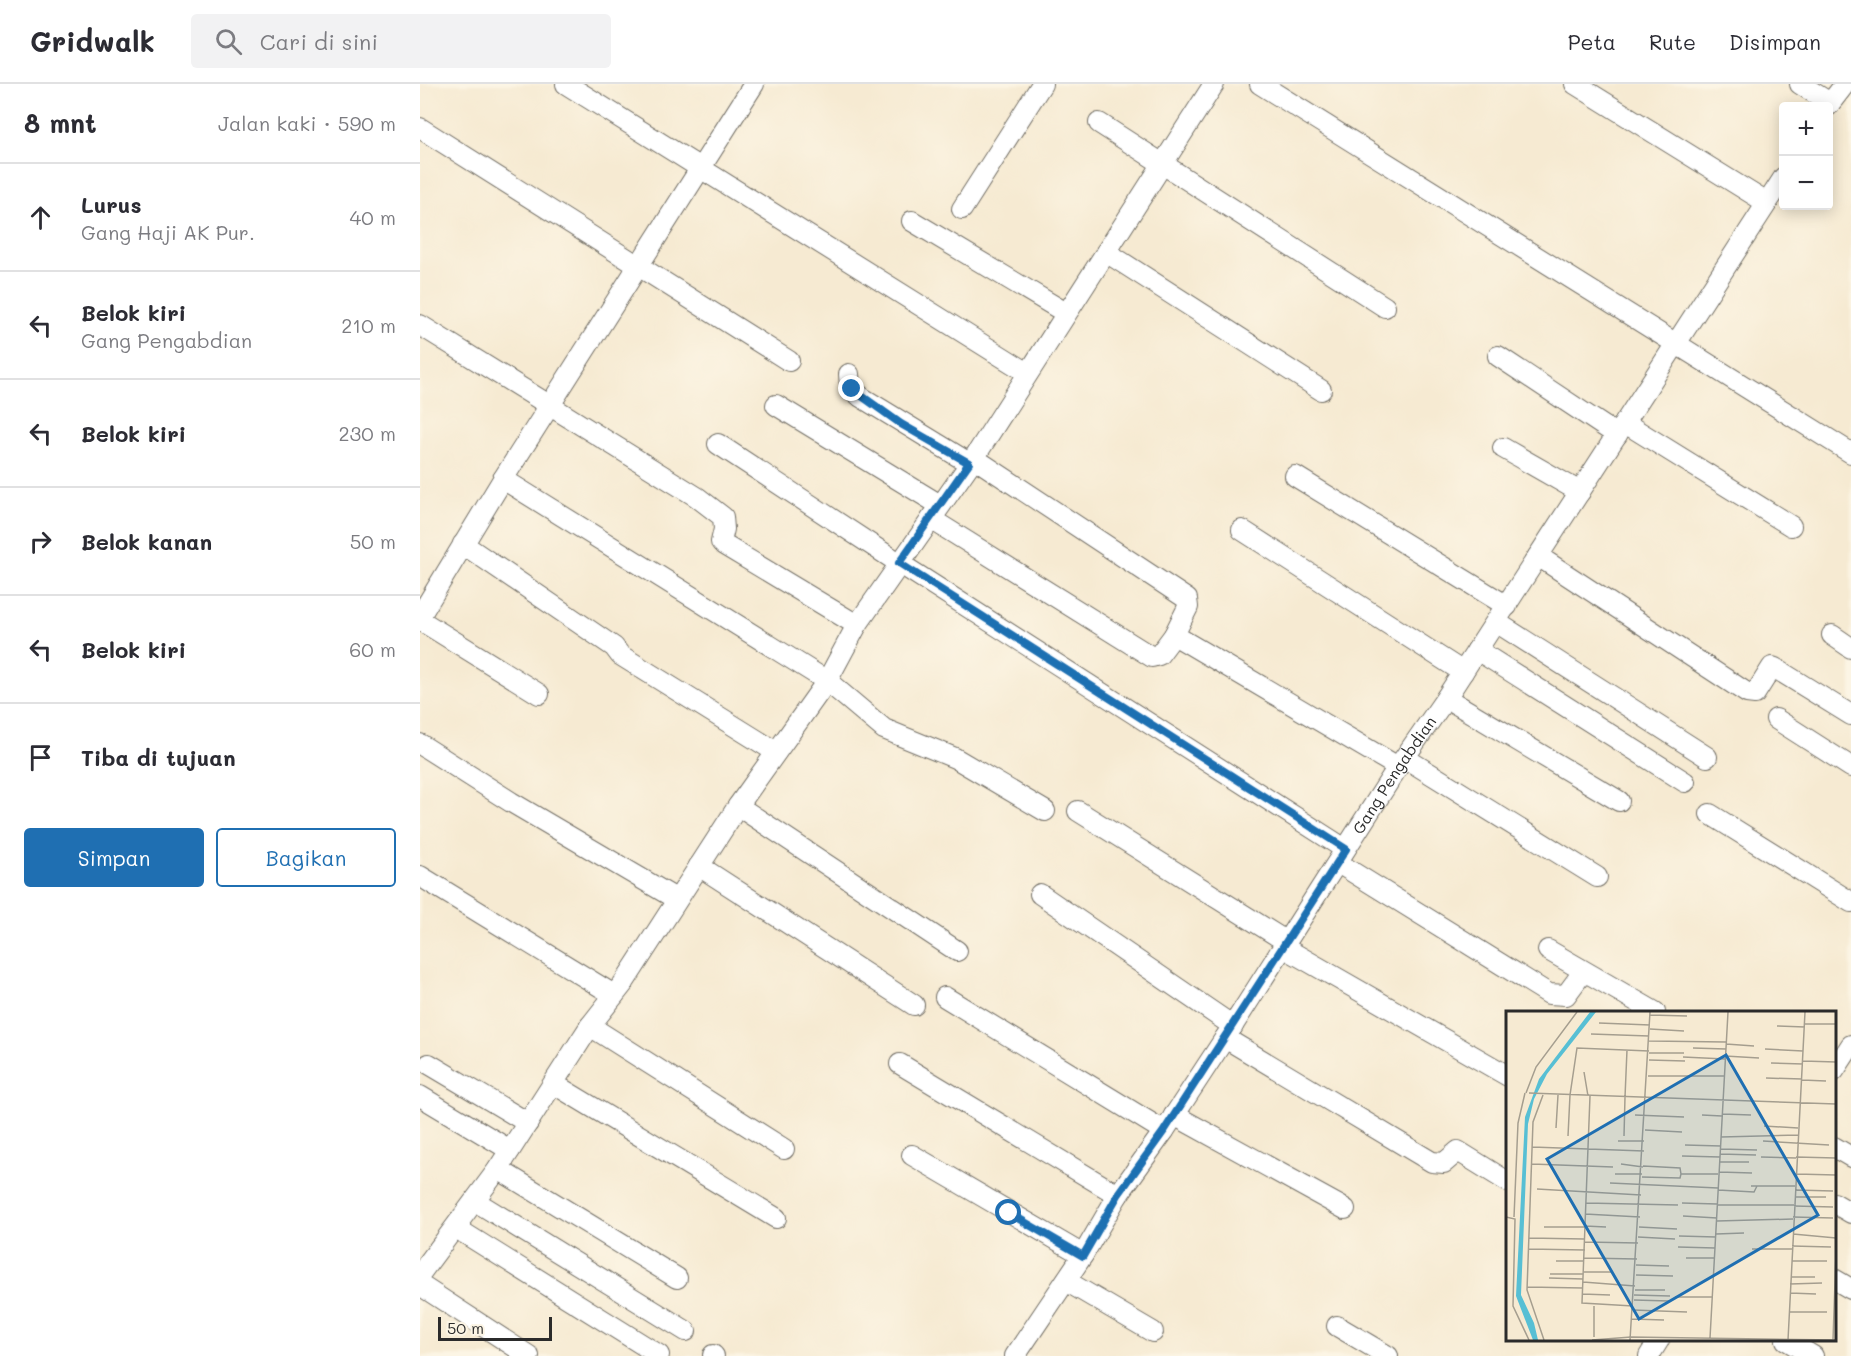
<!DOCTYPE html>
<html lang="id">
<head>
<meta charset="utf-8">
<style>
	:root { --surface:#fff; --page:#f2f2f3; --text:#2b2b33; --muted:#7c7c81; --line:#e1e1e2; --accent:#1f6fb2 }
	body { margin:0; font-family:Mali,sans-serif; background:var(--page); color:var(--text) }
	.controls { position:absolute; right:18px; top:18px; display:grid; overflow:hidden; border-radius:6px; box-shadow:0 3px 15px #0003 }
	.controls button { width:54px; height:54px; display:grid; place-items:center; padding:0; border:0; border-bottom:2px solid var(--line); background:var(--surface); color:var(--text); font:30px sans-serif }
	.scale { position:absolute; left:18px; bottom:15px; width:114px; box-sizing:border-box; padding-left:6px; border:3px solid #2b2b2b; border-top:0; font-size:16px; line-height:21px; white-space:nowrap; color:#2b2b2b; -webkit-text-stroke:4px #fcf5e5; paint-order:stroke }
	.stop { position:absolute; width:18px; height:18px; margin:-14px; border:4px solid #1f6fb2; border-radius:50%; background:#fff }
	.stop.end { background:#1f6fb2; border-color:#fff; box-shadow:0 2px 6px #0008 }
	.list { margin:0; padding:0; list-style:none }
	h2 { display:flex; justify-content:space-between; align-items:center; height:78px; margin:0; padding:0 24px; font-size:26px }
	h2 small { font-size:20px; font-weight:400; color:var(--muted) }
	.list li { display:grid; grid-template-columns:39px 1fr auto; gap:18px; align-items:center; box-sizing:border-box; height:108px; padding:0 24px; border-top:2px solid var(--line) }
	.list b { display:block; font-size:22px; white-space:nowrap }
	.list p { margin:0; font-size:20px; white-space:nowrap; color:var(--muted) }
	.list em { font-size:20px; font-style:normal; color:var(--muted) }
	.actions { display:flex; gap:12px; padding:18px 24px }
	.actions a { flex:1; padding:14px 0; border:2px solid var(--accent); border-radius:6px; text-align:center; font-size:21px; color:var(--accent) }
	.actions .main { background:var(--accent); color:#fff }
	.icon { flex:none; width:33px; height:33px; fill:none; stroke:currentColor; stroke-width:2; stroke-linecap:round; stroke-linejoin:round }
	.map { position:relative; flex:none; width:1431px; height:1272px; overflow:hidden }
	header { display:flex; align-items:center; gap:36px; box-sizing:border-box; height:84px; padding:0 30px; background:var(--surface); border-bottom:2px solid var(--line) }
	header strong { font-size:28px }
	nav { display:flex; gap:33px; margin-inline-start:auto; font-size:21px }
	.search { width:420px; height:54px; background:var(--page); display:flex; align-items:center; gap:15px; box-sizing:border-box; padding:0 21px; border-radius:6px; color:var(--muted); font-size:22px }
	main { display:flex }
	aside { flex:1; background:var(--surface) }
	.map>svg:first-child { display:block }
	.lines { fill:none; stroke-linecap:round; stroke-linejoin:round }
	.minor-casing { stroke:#726e65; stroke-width:22 }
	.minor { stroke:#fff; stroke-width:20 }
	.route { stroke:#1f6fb2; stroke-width:8 }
	.labels { text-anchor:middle; stroke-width:5; stroke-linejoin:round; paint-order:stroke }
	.street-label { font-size:16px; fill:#2b2b2b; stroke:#fcf5e5 }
	.inset-road { fill:none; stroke:#a59e8f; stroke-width:1.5 }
	.view { fill:#1f6fb2; fill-opacity:0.15; stroke:#1f6fb2; stroke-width:3 }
	.inset-edge { fill:none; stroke:#2b2b2b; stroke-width:3 }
</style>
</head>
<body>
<header>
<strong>Gridwalk</strong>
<div class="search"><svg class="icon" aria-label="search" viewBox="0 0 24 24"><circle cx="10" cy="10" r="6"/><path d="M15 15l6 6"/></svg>Cari di sini</div>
<nav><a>Peta</a><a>Rute</a><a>Disimpan</a></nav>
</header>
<main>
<aside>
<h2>8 mnt<small>Jalan kaki · 590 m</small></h2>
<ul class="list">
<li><svg class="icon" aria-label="ahead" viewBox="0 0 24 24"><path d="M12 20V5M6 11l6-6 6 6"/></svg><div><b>Lurus</b><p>Gang Haji AK Pur.</p></div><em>40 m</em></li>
<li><svg class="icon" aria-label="left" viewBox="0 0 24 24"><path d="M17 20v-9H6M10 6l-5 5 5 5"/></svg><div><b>Belok kiri</b><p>Gang Pengabdian</p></div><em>210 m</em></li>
<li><svg class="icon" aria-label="left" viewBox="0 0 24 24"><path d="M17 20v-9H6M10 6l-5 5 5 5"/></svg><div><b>Belok kiri</b></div><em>230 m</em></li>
<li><svg class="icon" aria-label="right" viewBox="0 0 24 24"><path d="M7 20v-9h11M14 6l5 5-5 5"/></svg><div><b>Belok kanan</b></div><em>50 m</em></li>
<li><svg class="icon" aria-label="left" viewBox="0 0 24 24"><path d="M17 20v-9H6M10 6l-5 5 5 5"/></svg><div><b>Belok kiri</b></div><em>60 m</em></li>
<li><svg class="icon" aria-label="arrive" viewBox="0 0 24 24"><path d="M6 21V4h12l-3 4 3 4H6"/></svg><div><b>Tiba di tujuan</b></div></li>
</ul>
<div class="actions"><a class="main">Simpan</a><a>Bagikan</a></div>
</aside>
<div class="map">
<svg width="1431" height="1272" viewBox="0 0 1431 1272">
	<rect width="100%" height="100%" fill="#fcf5e5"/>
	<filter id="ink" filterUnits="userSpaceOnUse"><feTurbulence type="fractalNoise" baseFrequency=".0167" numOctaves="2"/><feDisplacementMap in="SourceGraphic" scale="12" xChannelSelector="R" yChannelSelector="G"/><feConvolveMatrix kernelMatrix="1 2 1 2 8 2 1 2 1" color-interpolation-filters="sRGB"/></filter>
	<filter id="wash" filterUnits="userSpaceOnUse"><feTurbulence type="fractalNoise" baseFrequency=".008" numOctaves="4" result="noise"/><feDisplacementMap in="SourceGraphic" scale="24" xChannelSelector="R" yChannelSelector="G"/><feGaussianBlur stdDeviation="1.35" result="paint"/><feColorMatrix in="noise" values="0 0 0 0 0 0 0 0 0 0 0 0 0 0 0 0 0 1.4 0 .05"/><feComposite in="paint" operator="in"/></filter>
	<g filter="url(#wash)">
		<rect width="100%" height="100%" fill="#f6ead2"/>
	</g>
	<g filter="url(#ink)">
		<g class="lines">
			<defs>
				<g id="minor">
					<polyline points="146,0 608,289"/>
					<polyline points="840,0 1431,369"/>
					<polyline points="1155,0 1347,119"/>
					<polyline points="1380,0 1410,19"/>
					<polyline points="1408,22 1425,0"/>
					<polyline points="679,39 965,223"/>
					<polyline points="0,44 369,277"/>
					<polyline points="542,125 622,0"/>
					<polyline points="492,137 646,229"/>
					<polyline points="686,168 901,306"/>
					<polyline points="0,241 277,413 303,433 304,445 301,458 304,461 437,541"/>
					<polyline points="1078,272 1197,351"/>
					<polyline points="429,290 430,303 441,313 549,379"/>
					<polyline points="356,321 520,421"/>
					<polyline points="1205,339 1371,442"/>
					<polyline points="298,360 479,479 925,765"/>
					<polyline points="1083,364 1160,408"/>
					<polyline points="554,374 767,515 768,523 754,551 978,683"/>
					<polyline points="875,392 1087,522"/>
					<polyline points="83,395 407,597 464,645 535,674 625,727"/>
					<polyline points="511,435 732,573 739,571 754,551"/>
					<polyline points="822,446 1043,588"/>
					<polyline points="43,460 194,563 200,571 356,668"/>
					<polyline points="1118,472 1327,609 1335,610 1352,583 1355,584 1431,631"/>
					<polyline points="0,532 83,395 334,0"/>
					<polyline points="0,536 119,610"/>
					<polyline points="1076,538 1287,673"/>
					<polyline points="1412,551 1431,564"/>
					<polyline points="1057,566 1265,698"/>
					<polyline points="1026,614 1199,717"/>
					<polyline points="1356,635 1431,683"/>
					<polyline points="0,660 91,718 256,815"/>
					<polyline points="985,674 1177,793"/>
					<polyline points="318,722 537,867"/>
					<polyline points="658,727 867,858"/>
					<polyline points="1290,730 1431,818"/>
					<polyline points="918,779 1129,910 1146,911 1160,892 1167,890"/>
					<polyline points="279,782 494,921"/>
					<polyline points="0,792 194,911"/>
					<polyline points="620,810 813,942"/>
					<polyline points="863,863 1088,992"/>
					<polyline points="1128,866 1235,928"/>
					<polyline points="525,913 744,1047"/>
					<polyline points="170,942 364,1065"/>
					<polyline points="805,954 1012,1078 1024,1079 1038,1067 1088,1098"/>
					<polyline points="9,980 108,1039"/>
					<polyline points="480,980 698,1111"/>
					<polyline points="1414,987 1431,961"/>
					<polyline points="134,1000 356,1134"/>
					<polyline points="0,1012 90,1066"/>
					<polyline points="754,1031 925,1125"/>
					<polyline points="1414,1063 1431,1073"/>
					<polyline points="492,1071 663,1171"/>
					<polyline points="78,1085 257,1194"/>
					<polyline points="55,1117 266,1247"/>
					<polyline points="1414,1119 1431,1129"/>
					<polyline points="36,1144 239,1271"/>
					<polyline points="0,1190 78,1085 170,942 203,900 318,722 407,597 437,541 554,374 794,0"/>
					<polyline points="1414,1195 1431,1205"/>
					<polyline points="646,1197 733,1248"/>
					<polyline points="0,1201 109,1272"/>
					<polyline points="917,1242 968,1272"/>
					<polyline points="1366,1256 1393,1272"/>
					<polyline points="293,1271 294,1272"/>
					<path id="s1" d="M595 1272 663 1171 698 1111 744 1047 805 954 978 683 1026 614 1364 93"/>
					<polyline points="1229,1272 1239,1256"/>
				</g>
			</defs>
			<use href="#minor" class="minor-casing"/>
			<use href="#minor" class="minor"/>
		</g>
	</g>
	<g class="lines" filter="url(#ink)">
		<polyline class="route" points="432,305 481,340 549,379 479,479 926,765 744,1047 698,1111 663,1172 589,1129"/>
	</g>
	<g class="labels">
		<g class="street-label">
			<text dy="6" stroke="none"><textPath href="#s1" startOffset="694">Gang Pengabdian</textPath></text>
		</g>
	</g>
	<g transform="translate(1086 927)">
		<rect width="330" height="330" fill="#f6ead2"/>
		<path d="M84 1H90L41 63 28 88 22 113 15 284 28 312 32 329H27L10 285 19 106 33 68Z" fill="#57bfd4"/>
		<path class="inset-road" d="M144 4 181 5M93 12 144 14M299 13H330M271 15 299 16M144 18 178 20M85 23 143 25M143 30 220 31M220 33 248 35M187 37 220 38M259 38 297 40M143 42H178M219 45 253 47M177 46 219 48M143 49 179 50M297 50 330 51M265 52 297 53M78 61 82 85M142 65H218M260 67 296 68M296 69 320 70M20 82 30 56 71 1M23 82 330 93M37 84 27 111 21 279 38 329M64 84 71 37 143 40M84 85 76 292 127 295M119 86 121 39M216 103 245 104M129 104 178 106M196 104 216 105M258 115 292 117M50 117 52 84M139 119 176 121M62 125 64 84M118 125 119 86M215 126 292 124M112 130H138M257 130 323 134M179 134 215 135M26 136 138 140M215 138 251 139M214 143 250 144M176 145 214 146M255 146 290 147M290 146 330 147M214 151H243M26 153 107 156M115 153 137 156M137 155 174 157 175 163H212M213 161 246 162M109 163H136M290 163 330 164M136 166 174 167 175 163M104 172 212 177M245 175H289M31 178 135 184M212 179 248 181 251 175M289 179 327 180M289 186H320M80 192 172 194M176 192 211 193M211 194H288M288 195 327 196M79 203 134 206M177 205 211 207M0 206 9 208 7 295 23 329M8 206 12 112 19 82M287 206 327 207M211 210 287 208M79 215 100 216M38 216H79M133 216 171 218M210 223 238 222M287 223 330 227M173 225 210 226M132 226 169 228M23 227 78 228M79 231 132 232M286 235 325 236M172 236 209 237M22 238 79 239M246 238H286M78 247 131 248M180 247H209M50 250H78M286 250H321M130 254 163 255M78 261H106M44 263H77M130 264 167 265M285 266H309M43 267 77 268M77 271 129 275M284 273 316 272M21 276 77 277M129 279H159M284 282 310 283M76 283 104 284M128 284 164 285M169 286H206M128 289 163 290M127 299 181 301M283 301H321M126 308 158 309M88 326V295M204 327 222 1M86 329 125 326 330 329M124 329 144 1M282 329 299 1M327 329 330 242"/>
		<path class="view" d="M220 44 312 204 133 308 41 148Z"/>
		<rect width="330" height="330" class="inset-edge"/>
	</g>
</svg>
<div class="controls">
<button>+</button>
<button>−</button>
</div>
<div class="scale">50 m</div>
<div class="stop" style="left:589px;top:1129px"></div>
<div class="stop end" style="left:432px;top:305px"></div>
</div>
</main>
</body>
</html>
